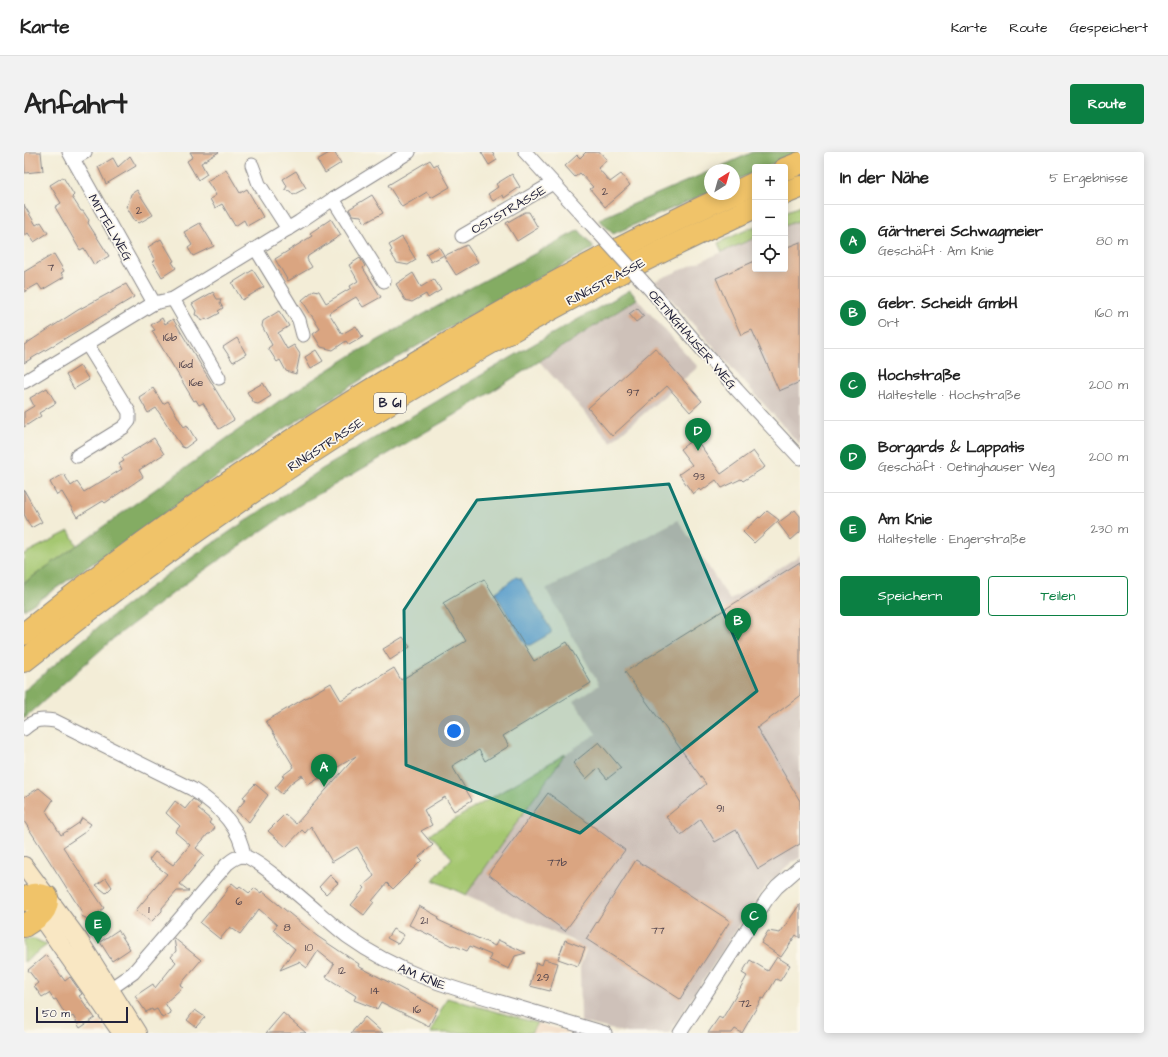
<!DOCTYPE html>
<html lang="de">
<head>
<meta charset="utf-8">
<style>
	:root { --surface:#fff; --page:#f2f2f2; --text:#222; --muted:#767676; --line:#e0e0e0; --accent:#0b8043 }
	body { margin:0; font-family:"Architects Daughter",sans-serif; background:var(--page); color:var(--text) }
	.controls { position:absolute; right:12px; top:12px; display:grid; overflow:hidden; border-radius:4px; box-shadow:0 2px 10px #0003 }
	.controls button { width:36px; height:36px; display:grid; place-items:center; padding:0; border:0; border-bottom:1px solid var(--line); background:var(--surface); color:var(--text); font:20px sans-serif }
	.compass { position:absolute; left:680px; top:12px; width:36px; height:36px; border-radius:50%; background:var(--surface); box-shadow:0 2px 10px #0003; rotate:37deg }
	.scale { position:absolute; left:12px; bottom:10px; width:92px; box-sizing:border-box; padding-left:4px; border:2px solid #22223b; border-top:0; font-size:11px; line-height:14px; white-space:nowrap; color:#22223b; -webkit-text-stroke:3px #fbf7ec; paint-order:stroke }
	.you { position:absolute; left:430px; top:579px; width:14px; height:14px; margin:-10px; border:3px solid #fff; border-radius:50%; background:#1a73e8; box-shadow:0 0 0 6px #1a73e833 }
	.badge { display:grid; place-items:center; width:26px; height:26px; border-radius:50%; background:var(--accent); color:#fff; font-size:13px; font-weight:700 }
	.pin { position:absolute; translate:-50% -33px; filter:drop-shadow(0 1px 2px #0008) }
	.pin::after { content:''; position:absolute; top:21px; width:14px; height:12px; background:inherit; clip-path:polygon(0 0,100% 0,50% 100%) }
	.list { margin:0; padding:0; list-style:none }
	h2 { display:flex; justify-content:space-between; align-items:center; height:52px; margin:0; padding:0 16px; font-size:17px }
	h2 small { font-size:13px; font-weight:400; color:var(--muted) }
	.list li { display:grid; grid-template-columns:26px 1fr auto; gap:12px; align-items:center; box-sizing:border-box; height:72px; padding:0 16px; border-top:1px solid var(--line) }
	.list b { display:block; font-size:15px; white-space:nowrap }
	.list p { margin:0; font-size:13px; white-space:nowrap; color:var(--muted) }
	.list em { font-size:13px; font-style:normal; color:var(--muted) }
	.actions { display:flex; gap:8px; padding:12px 16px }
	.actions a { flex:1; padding:9px 0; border:1px solid var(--accent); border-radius:4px; text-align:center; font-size:14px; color:var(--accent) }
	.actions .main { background:var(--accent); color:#fff }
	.icon { flex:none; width:22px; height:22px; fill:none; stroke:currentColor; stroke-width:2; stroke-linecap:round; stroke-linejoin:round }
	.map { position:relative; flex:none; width:776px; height:881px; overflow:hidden; border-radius:4px }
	header { display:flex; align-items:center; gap:24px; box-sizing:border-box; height:56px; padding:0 20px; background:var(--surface); border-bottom:1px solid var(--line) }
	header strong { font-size:19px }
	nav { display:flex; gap:22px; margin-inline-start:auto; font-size:14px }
	.intro { display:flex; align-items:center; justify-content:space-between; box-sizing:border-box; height:96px; padding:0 24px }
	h1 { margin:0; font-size:28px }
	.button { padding:10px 18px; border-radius:4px; background:var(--accent); color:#fff; font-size:14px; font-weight:700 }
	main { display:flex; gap:24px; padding:0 24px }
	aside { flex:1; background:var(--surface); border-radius:4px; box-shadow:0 2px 10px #0003 }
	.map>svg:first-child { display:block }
	.built { fill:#f0d5bc }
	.industrial { fill:#cec1b9 }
	.green { fill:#a5c771; stroke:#647456 }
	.forest { fill:#84ac63; stroke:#53674f }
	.water { fill:#79aee7; stroke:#4e6891 }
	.building { fill:#daa581 }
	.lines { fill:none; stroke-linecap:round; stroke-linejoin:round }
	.street-casing { stroke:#8a8889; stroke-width:15 }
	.secondary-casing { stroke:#8a8889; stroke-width:20 }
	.highway-casing { stroke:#8a8889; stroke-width:24 }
	.street { stroke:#fff; stroke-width:13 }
	.secondary { stroke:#f9e7c3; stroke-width:18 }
	.highway { stroke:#f0c369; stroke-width:22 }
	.street-bridge-casing { stroke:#8a8889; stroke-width:15; stroke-linecap:butt }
	.street-bridge { stroke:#fff; stroke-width:13 }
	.marked { fill:#0f766e; fill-opacity:0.2; stroke:#0f766e; stroke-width:3; stroke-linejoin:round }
	.labels { text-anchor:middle; stroke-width:3.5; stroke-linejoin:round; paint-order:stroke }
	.number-label { font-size:11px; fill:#50434c }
	.shield { fill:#fbf7ec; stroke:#636270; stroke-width:1 }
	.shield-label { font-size:12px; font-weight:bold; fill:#22223b }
	.street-label { font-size:13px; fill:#22223b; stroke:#fbf7ec }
</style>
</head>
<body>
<header>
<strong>Karte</strong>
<nav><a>Karte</a><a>Route</a><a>Gespeichert</a></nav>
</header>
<div class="intro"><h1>Anfahrt</h1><a class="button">Route</a></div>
<main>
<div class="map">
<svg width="776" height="881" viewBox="0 0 776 881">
	<rect width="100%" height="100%" fill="#fbf7ec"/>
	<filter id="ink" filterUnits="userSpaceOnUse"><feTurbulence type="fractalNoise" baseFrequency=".025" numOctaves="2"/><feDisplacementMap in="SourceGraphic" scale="8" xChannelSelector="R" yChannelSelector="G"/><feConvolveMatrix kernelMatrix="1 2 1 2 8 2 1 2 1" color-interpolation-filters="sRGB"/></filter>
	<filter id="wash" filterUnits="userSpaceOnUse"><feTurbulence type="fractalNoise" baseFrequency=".012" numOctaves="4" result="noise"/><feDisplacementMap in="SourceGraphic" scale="16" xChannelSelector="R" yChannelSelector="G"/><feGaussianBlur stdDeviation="0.9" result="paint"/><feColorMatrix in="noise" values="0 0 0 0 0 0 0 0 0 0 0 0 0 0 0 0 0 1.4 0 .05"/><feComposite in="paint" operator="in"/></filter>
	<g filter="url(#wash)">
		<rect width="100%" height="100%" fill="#f3edd7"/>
		<g class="built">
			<polygon points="77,869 83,881 58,881"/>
			<polygon points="513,871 549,881 507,881"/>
		</g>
		<g class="industrial">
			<polygon points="776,68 776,293 631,129 731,86 731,117 761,117 761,74"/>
			<polygon points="613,147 674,215 587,290 515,209"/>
			<polygon points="654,368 706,448 776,403 776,706 762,715 744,732 728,754 645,881 603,881 557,870 556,815 562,797 547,788 442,743 541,602 572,582 550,549 575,533 522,437"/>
		</g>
		<g class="green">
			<polygon points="776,54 776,68 761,74 761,60"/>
			<polygon points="731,74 731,86 698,100 694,91"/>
			<polygon points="45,379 53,394 0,431 0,402"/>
			<polygon points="541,602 442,743 409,728 428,706 406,682"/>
			<polygon points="0,787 11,787 23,793 0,810"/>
			<polygon points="423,846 513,871 507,881 406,881"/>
		</g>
		<g class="forest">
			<polygon points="729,0 776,0 742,15 731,15 731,20 710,29 710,18 689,18"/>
			<polygon points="686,19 686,40 589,82 575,67"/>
			<polygon points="555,78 570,96 443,165 349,220 246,286 121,376 0,458 0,431 255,249 328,203 435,142"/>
			<polygon points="606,138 613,147 431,263 274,354 169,426 90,486 0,567 0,539 80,470 145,421 298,317 510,192"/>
		</g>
		<polygon class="water" points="492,425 497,427 527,478 527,481 506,493 502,493 471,441"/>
		<g id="blocks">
			<g class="building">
				<polygon points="0,0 17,0 19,19 1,21"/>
				<polygon points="166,0 195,0 177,11 183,22 174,28 163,9 169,5"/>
				<polygon points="307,0 310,0 317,11 301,21 293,8"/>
				<polygon points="457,0 468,0 473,8 465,13"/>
				<polygon points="562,0 576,0 583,8 574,16 586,30 597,22 606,33 581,55 566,37 569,35 556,21 551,25 541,14 553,3 556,6"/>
				<polygon points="106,4 112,14 82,32 74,15 89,6 94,15"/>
				<polygon points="406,8 410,14 413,12 426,35 407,46 403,40 378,55 364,33"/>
				<polygon points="202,17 216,41 223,37 239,65 223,74 220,68 211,74 198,52 191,56 186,47 192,43 183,29"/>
				<polygon points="272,19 282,36 269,43 266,39 261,38 263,34 259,27"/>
				<polygon points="488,22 496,35 480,46 479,43 469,49 464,42 474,35 472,32"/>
				<polygon points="39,25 50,43 48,45 57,59 59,59 65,68 64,71 85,104 70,113 60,96 56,98 31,55 37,51 26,33"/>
				<polygon points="113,38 129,63 115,71 112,68 111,69 102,54 104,52 107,42"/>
				<polygon points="348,43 359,61 341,71 337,64 328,63 325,57"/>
				<polygon points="0,53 12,73 17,70 24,81 10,90 4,81 0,84"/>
				<polygon points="501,60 505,60 514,76 493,89 482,71"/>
				<polygon points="307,67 317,83 284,104 283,107 288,115 264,129 251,107 288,84 286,81"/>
				<polygon points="176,71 190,94 169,104 164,96 168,93 160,80"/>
				<polygon points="378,85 392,108 384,113 373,111 366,100 368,98 365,93"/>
				<polygon points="137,87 150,109 148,110 152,116 138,125 129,110 131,109 124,95"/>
				<polygon points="776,90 776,230 755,239 728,178 717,183 692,126 731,109 731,117 761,117 761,96"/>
				<polygon points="443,93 454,110 432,123 420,104"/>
				<polygon points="415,95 420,103 407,110 402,102"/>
				<polygon points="30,102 40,119 37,121 40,125 18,138 14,132 0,140 0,120"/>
				<polygon points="336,106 341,114 339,116 357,145 339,155 332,145 305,161 318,182 332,174 339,185 325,193 322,189 309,198 297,195 289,182 296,177 278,148 290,138 295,139 302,151 327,136 326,134 334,129 325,113"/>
				<polygon points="229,118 240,135 218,148 208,131"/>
				<polygon points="389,121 397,135 410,127 417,138 404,146 402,142 388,150 381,148 372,132"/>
				<polygon points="102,132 110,145 0,211 0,193 54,158"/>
				<polygon points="189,140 193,147 197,147 196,151 199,156 194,159 196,161 183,168 182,166 178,169 175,164 171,163 172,159 168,152"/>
				<polygon points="613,156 620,164 612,170 605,162"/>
				<polygon points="255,159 265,174 254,181 263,197 270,193 276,202 272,222 262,219 256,208 253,210 244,196 248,193 238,174 239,169"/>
				<polygon points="138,166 141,172 149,167 210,268 195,277 179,251 175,253 172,248 170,249 128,179 131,178 127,173"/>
				<polygon points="213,186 222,202 209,210 199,195"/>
				<polygon points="631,196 678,249 666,260 643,234 588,284 564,256"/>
				<polygon points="292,198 299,209 287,216 281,205"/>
				<polygon points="56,214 65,228 50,237 42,223"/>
				<polygon points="239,231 247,244 234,252 230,251 223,240"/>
				<polygon points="23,236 32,251 15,261 17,264 0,275 0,260 10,254 6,246"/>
				<polygon points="129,236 139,252 144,249 160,275 163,273 172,288 161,296 158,295 132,256 124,261 115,245"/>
				<polygon points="130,286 140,302 115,318 119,325 81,351 79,349 53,365 38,340 33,343 26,330 40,322 47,334 53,330 60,340 98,317 95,312 100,309 98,306"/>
				<polygon points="671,286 697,322 729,299 741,315 719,329 717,327 698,336 692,328 677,339 675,337 669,342 655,322 668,313 656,297"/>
				<polygon points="0,338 18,370 7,376 0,362"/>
				<polygon points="771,358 776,364 776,380 767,388 754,371"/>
				<polygon points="743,359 755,368 730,391 719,380 735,365 736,366"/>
				<polygon points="776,410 776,544 733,576 776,649 776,692 734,717 712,678 691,690 677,667 657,683 642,665 682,632 601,520"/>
				<polygon points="460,427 510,509 543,490 567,531 479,584 485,594 461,609 455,598 428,614 448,648 430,659 421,645 400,658 408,673 397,679 409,693 395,705 398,708 369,737 363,731 348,749 350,750 340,763 327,753 341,736 339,734 350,724 333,695 308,710 287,674 281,681 278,678 262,695 244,679 261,662 272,672 332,604 284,633 278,623 267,631 258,642 251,636 260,625 258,624 270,615 242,569 307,531 317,548 370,516 377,528 442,489 419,451"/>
				<polygon points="379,485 386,495 366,508 359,497"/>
				<polygon points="575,590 597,616 583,627 574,616 562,627 549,611"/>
				<polygon points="231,632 244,643 225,670 212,659 222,647 219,645"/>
				<polygon points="15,636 29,648 22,659 37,683 55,671 58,666 67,672 61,680 39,695 80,756 63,769 62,766 57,764 58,760 0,669 0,645"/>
				<polygon points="524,641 601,698 541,779 464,722"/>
				<polygon points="169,647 177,653 174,657 187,668 185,671 191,676 186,682 184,682 172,696 180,703 156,732 165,739 153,739 138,756 138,759 127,770 112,758 143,722 125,708 131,700 149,713 166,693 151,680 156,674 142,661 151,649 161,657"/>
				<polygon points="612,708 706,769 656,847 562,787"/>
				<polygon points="306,723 314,731 302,742 295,735"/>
				<polygon points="82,726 88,735 82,741 72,733"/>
				<polygon points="208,731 214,736 216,734 225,741 230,736 237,741 238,739 293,784 335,812 334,814 414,856 405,874 357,850 353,857 330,848 332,844 302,825 310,812 294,799 283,816 275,810 256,818 271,797 249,778 253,773 235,757 216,782 206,775 196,787 176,771 203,739 203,737"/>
				<polygon points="776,752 776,786 772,783 757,805 737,791 744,779 756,781"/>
				<polygon points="395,754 415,765 414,768 471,794 474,788 502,801 491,804 485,817 465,808 467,803 446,794 443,799 429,793 428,794 385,773"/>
				<polygon points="369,777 380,783 374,792 363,786"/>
				<polygon points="94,778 106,797 88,809 76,790"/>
				<polygon points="150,786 177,808 156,833 159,835 141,851 147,861 138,866 133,857 129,859 128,857 122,860 111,844 129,832 131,836 152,810 147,805 152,799"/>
				<polygon points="541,788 561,796 554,814 534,807"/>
				<polygon points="22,803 41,829 46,825 58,842 55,844 71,866 56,876 49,864 44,867 32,847 30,848 25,841 18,845 10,834 14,831 4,818"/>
				<polygon points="753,805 766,813 756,829 752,827 740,847 738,846 718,881 711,877 708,881 684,881 695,865 698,867 710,847 723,824 718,821 726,808 744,819"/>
				<polygon points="520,807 534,811 526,839 506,834 512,811 518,813"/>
				<polygon points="171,858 181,865 172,875 163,868"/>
				<polygon points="259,861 282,881 242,881"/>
				<polygon points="341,865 359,881 327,881"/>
			</g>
		</g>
	</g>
	<g filter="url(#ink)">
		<use href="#blocks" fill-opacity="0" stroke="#8a8889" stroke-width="1"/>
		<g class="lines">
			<defs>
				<g id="street">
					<polyline points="45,0 130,151"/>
					<polyline points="501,0 564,69"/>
					<polyline points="49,7 61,0"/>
					<polyline points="228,13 235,32 264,77"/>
					<polyline points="309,47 360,129"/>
					<polyline points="438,84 529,31"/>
					<polyline points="232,97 275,168 279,183"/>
					<polyline points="632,144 713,238 776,306"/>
					<polyline points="149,147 195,226"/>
					<polyline points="0,230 130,151 149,147 275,70 309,47 385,0"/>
					<polyline points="53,304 100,275 105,269 105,260 63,192"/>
					<path d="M0 577C11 567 17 567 31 569L168 637C192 652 216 674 220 704"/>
					<path d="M86 837 109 821 203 712C208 708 213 704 219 704 235 705 306 772 324 785 373 820 423 835 480 851 513 861 547 871 581 881"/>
					<polyline points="656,881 743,747 753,735 776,715"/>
				</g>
				<g id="secondary">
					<polyline points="0,714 54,787 113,881"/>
					<polyline points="8,752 98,881"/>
				</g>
				<g id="highway">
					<polyline points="761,17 776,11"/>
					<polyline points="710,41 731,31"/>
					<polyline points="761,41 776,35"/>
					<path d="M0 482C141 369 291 268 447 178 532 129 618 83 707 42"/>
					<path d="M0 509C224 330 470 174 731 55"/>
					<path d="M0 748C8 741 13 742 23 745 24 762 12 766 0 774"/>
				</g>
			</defs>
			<use href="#street" class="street-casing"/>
			<use href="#secondary" class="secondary-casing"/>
			<use href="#highway" class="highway-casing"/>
			<use href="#street" class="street"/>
			<use href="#secondary" class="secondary"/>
			<use href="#highway" class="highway"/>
			<defs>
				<polyline id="street-bridge" points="564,69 632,144"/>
			</defs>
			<use href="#street-bridge" class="street-bridge-casing"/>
			<use href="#street-bridge" class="street-bridge"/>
		</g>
	</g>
	<path class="marked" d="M645 332 733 539 556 681 382 613 380 458 453 348Z"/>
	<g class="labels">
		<g class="number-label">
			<text x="581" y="43">2</text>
			<text x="115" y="62">2</text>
			<text x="27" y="119">7</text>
			<text x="146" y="189">16b</text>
			<text x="162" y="216">16d</text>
			<text x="172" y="234">16e</text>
			<text x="609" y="244">97</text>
			<text x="675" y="328">93</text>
			<text x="696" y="660">91</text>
			<text x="533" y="714">77b</text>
			<text x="215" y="753">6</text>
			<text x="125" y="761">1</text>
			<text x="400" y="772">21</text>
			<text x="263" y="779">8</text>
			<text x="634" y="782">77</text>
			<text x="285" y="799">10</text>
			<text x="318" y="822">12</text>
			<text x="519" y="829">29</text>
			<text x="351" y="842">14</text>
			<text x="721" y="855">72</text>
			<text x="393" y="861">16</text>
		</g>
		<rect class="shield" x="350" y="241" width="32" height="20" rx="3"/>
		<g class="shield-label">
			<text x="366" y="255">B 61</text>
		</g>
		<g class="street-label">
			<text transform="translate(484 57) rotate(-30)" y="5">OSTSTRASSE</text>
			<text transform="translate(87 75) rotate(60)" y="5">MITTELWEG</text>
			<text transform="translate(581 129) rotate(-28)" y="5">RINGSTRASSE</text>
			<text transform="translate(669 187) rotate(49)" y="5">OETINGHAUSER WEG</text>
			<text transform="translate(301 292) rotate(-33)" y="5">RINGSTRASSE</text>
			<text transform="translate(398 824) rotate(22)" y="5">AM KNIE</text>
		</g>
	</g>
</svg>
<div class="controls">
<button>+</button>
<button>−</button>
<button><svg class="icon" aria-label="locate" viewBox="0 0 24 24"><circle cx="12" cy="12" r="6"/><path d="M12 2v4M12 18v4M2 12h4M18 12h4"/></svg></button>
</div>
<svg class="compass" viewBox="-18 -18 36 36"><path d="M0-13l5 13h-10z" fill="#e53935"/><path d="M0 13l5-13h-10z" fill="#767676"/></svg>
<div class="scale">50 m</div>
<div class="you"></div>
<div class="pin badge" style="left:300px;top:635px">A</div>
<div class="pin badge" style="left:714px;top:489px">B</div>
<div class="pin badge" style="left:730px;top:784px">C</div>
<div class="pin badge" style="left:674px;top:299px">D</div>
<div class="pin badge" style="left:74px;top:792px">E</div>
</div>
<aside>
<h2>In der Nähe<small>5 Ergebnisse</small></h2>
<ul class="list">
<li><span class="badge">A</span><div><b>Gärtnerei Schwagmeier</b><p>Geschäft · Am Knie</p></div><em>80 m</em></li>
<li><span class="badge">B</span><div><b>Gebr. Scheidt GmbH</b><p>Ort</p></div><em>160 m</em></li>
<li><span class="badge">C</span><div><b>Hochstraße</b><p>Haltestelle · Hochstraße</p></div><em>200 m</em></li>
<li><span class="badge">D</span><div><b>Borgards &amp; Lappatis</b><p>Geschäft · Oetinghauser Weg</p></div><em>200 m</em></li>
<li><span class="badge">E</span><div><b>Am Knie</b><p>Haltestelle · Engerstraße</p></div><em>230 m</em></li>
</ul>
<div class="actions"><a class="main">Speichern</a><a>Teilen</a></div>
</aside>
</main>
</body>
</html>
